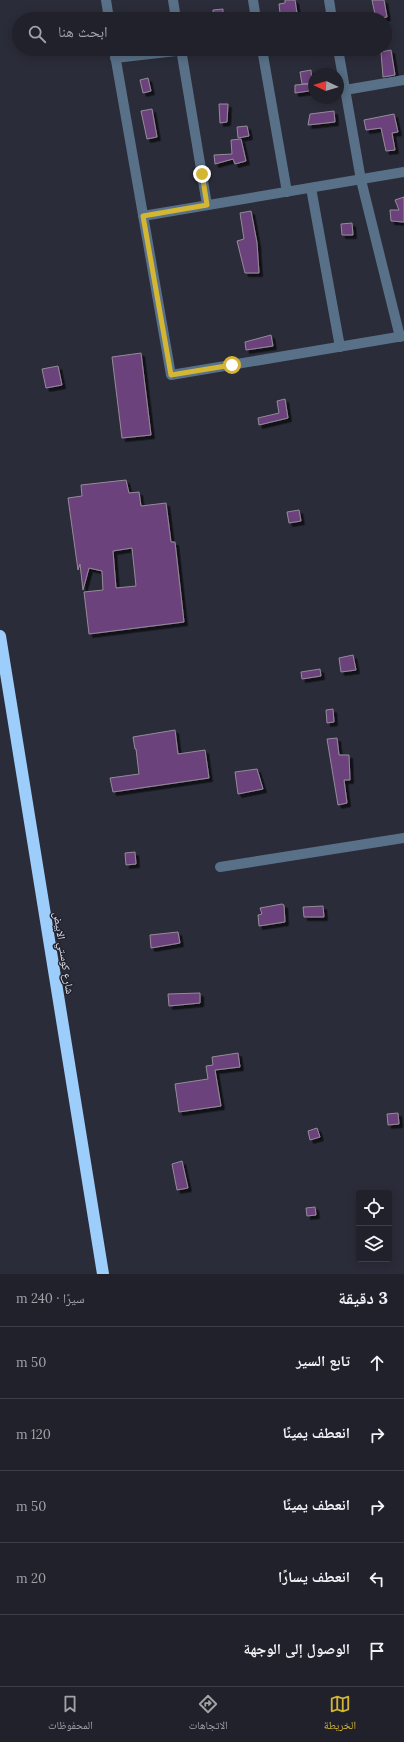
<!DOCTYPE html>
<html lang="ar">
<head>
<meta charset="utf-8">
<style>
	:root { --surface:#20212b; --page:#2d2e37; --text:#f1f3f6; --muted:#a2a3a9; --line:#3d3e47; --accent:#d4b635 }
	body { margin:0; font-family:Lora,"Noto Naskh Arabic",serif; background:var(--page); color:var(--text); direction:rtl }
	.controls { position:absolute; right:12px; bottom:12px; display:grid; overflow:hidden; border-radius:4px; box-shadow:0 2px 10px #0003 }
	.controls button { width:36px; height:36px; display:grid; place-items:center; padding:0; border:0; border-bottom:1px solid var(--line); background:var(--surface); color:var(--text); font:20px sans-serif }
	.compass { position:absolute; left:308px; top:68px; width:36px; height:36px; border-radius:50%; background:var(--surface); box-shadow:0 2px 10px #0003; rotate:274deg }
	.stop { position:absolute; width:12px; height:12px; margin:-9px; border:3px solid #d4b635; border-radius:50%; background:#fff }
	.stop.end { background:#d4b635; border-color:#fff; box-shadow:0 1px 4px #0008 }
	.list { margin:0; padding:0; list-style:none }
	h2 { display:flex; justify-content:space-between; align-items:center; height:52px; margin:0; padding:0 16px; font-size:17px }
	h2 small { font-size:13px; font-weight:400; color:var(--muted) }
	.list li { display:grid; grid-template-columns:26px 1fr auto; gap:12px; align-items:center; box-sizing:border-box; height:72px; padding:0 16px; border-top:1px solid var(--line) }
	.list b { display:block; font-size:15px; white-space:nowrap }
	.list em { font-size:13px; font-style:normal; color:var(--muted) }
	.icon { flex:none; width:22px; height:22px; fill:none; stroke:currentColor; stroke-width:2; stroke-linecap:round; stroke-linejoin:round }
	.map { position:relative; flex:none; width:404px; height:1274px; overflow:hidden; direction:ltr }
	.search { position:absolute; background:var(--surface); box-shadow:0 2px 10px #0003; left:12px; right:12px; top:12px; height:44px; display:flex; align-items:center; gap:10px; box-sizing:border-box; padding:0 14px; border-radius:22px; color:var(--muted); font-size:15px }
	.sheet { height:412px; background:var(--surface) }
	nav { display:flex; justify-content:space-around; align-items:center; box-sizing:border-box; height:56px; border-top:1px solid var(--line); background:var(--surface); font-size:11px; color:var(--muted) }
	nav a { display:grid; justify-items:center; gap:2px }
	nav .on { color:var(--accent) }
	.map>svg:first-child { display:block }
	.building { fill:#6c427c; stroke:#958b99; fill-rule:evenodd; filter:url(#shadow) }
	.lines { fill:none; stroke-linecap:round; stroke-linejoin:round }
	.minor { stroke:#597188; stroke-width:10 }
	.highway { stroke:#9ccdfb; stroke-width:12 }
	.route { stroke:#d4b635; stroke-width:5 }
	.labels { text-anchor:middle; stroke-width:3; stroke-linejoin:round; paint-order:stroke }
	.street-label { font-size:11px; fill:#e3e3ec; stroke:#22222f }
</style>
</head>
<body>
<div class="map">
<svg width="404" height="1274" viewBox="0 0 404 1274">
	<defs>
		<filter id="shadow"><feDropShadow dx="3.5" dy="3.5" stdDeviation="0" flood-color="#0009"/></filter>
	</defs>
	<rect width="100%" height="100%" fill="#2b2c39"/>
	<g class="building">
		<polygon points="285,0 295,0 297,13 285,15 285,13 280,13 279,4 285,3"/>
		<polygon points="372,0 384,0 387,17 376,19"/>
		<polygon points="223,9 223,19 213,19 213,10"/>
		<polygon points="391,50 395,75 383,77 381,52"/>
		<polygon points="311,70 312,83 302,84 300,72"/>
		<polygon points="148,78 151,91 143,93 140,80"/>
		<polygon points="308,84 309,91 295,93 295,85"/>
		<polygon points="219,104 228,104 227,122 220,123"/>
		<polygon points="152,109 157,137 147,139 141,111"/>
		<polygon points="334,111 335,122 308,125 310,114"/>
		<polygon points="394,114 398,132 392,133 395,150 386,151 381,128 366,130 364,120"/>
		<polygon points="247,126 249,136 238,138 237,127"/>
		<polygon points="241,139 246,161 235,164 233,159 215,164 214,155 232,154 231,140"/>
		<polygon points="404,197 404,222 391,221 390,210 399,210 395,200"/>
		<polygon points="251,211 257,243 259,273 245,273 237,241 244,239 240,213"/>
		<polygon points="352,223 353,235 342,235 341,224"/>
		<polygon points="271,335 273,346 246,350 245,342"/>
		<polygon points="141,353 151,435 122,438 112,357"/>
		<polygon points="58,366 62,385 46,388 42,369"/>
		<polygon points="285,399 288,418 259,425 258,418 279,413 277,401"/>
		<path d="M126 480 129 493 139 492 141 506 166 503 171 542H175L184 622 89 634 84 592 103 590 102 571 89 568 83 590 80 564 78 570 68 498 82 496 81 485ZM132 548 136 586 116 588 113 551Z"/>
		<polygon points="299,510 301,521 289,523 287,512"/>
		<polygon points="353,655 356,670 341,672 339,658"/>
		<polygon points="320,669 321,676 302,679 301,672"/>
		<polygon points="333,709 334,722 327,723 326,710"/>
		<polygon points="175,730 178,754 205,750 209,778 113,792 110,778 139,774 136,749 135,749 133,737"/>
		<polygon points="337,738 339,755 349,755 350,780 344,780 347,803 338,805 327,739"/>
		<polygon points="257,769 263,789 238,794 235,772"/>
		<polygon points="135,852 136,864 126,865 125,853"/>
		<polygon points="282,904 284,905 285,922 259,926 258,915 262,914 260,908"/>
		<polygon points="323,906 324,917 304,917 303,907"/>
		<polygon points="178,932 180,943 151,948 150,935"/>
		<polygon points="200,993 200,1003 169,1006 168,994"/>
		<polygon points="238,1053 240,1067 215,1070 221,1106 179,1112 175,1084 208,1079 206,1066 213,1065 212,1057"/>
		<polygon points="398,1113 399,1124 388,1125 387,1114"/>
		<polygon points="317,1128 320,1137 310,1140 308,1131"/>
		<polygon points="182,1161 188,1188 177,1190 172,1164"/>
		<polygon points="315,1207 316,1215 307,1216 306,1208"/>
	</g>
	<g class="lines">
		<g class="minor">
			<polyline points="106,0 109,19"/>
			<polyline points="173,0 176,19"/>
			<polyline points="253,0 256,19"/>
			<polyline points="329,0 332,19"/>
			<polyline points="114,49 171,375 404,336"/>
			<polyline points="181,49 207,205"/>
			<polyline points="262,49 287,192"/>
			<polyline points="338,49 361,180 400,337"/>
			<polyline points="115,58 194,49"/>
			<polyline points="345,90 404,80"/>
			<polyline points="311,188 340,347"/>
			<polyline points="143,216 404,172"/>
			<polyline points="220,867 404,838"/>
		</g>
		<polyline class="highway" points="0,636 103,1274"/>
	</g>
	<g class="lines">
		<polyline class="route" points="202,174 207,205 143,216 171,375 232,365"/>
	</g>
	<g class="labels">
		<g class="street-label">
			<text transform="translate(64 953) rotate(81)" y="4">شارع كوستي الابيض</text>
		</g>
	</g>
</svg>
<div class="controls">
<button><svg class="icon" aria-label="locate" viewBox="0 0 24 24"><circle cx="12" cy="12" r="6"/><path d="M12 2v4M12 18v4M2 12h4M18 12h4"/></svg></button>
<button><svg class="icon" aria-label="layers" viewBox="0 0 24 24"><path d="M12 4l9 5-9 5-9-5zM3 14l9 5 9-5"/></svg></button>
</div>
<svg class="compass" viewBox="-18 -18 36 36"><path d="M0-13l5 13h-10z" fill="#e53935"/><path d="M0 13l5-13h-10z" fill="#a2a3a9"/></svg>
<div class="stop" style="left:232px;top:365px"></div>
<div class="stop end" style="left:202px;top:174px"></div>
<div class="search"><svg class="icon" aria-label="search" viewBox="0 0 24 24"><circle cx="10" cy="10" r="6"/><path d="M15 15l6 6"/></svg>ابحث هنا</div>
</div>
<section class="sheet">
<h2>3 دقيقة<small>سيرًا · 240 m</small></h2>
<ul class="list">
<li><svg class="icon" aria-label="ahead" viewBox="0 0 24 24"><path d="M12 20V5M6 11l6-6 6 6"/></svg><div><b>تابع السير</b></div><em>50 m</em></li>
<li><svg class="icon" aria-label="right" viewBox="0 0 24 24"><path d="M7 20v-9h11M14 6l5 5-5 5"/></svg><div><b>انعطف يمينًا</b></div><em>120 m</em></li>
<li><svg class="icon" aria-label="right" viewBox="0 0 24 24"><path d="M7 20v-9h11M14 6l5 5-5 5"/></svg><div><b>انعطف يمينًا</b></div><em>50 m</em></li>
<li><svg class="icon" aria-label="left" viewBox="0 0 24 24"><path d="M17 20v-9H6M10 6l-5 5 5 5"/></svg><div><b>انعطف يسارًا</b></div><em>20 m</em></li>
<li><svg class="icon" aria-label="arrive" viewBox="0 0 24 24"><path d="M6 21V4h12l-3 4 3 4H6"/></svg><div><b>الوصول إلى الوجهة</b></div></li>
</ul>
</section>
<nav>
<a class="on"><svg class="icon" aria-label="map" viewBox="0 0 24 24"><path d="M3 6l6-2 6 2 6-2v14l-6 2-6-2-6 2zM9 4v14M15 6v14"/></svg>الخريطة</a>
<a><svg class="icon" aria-label="directions" viewBox="0 0 24 24"><path d="M12 3l9 9-9 9-9-9zM9 14v-3h6M13 9l2 2-2 2"/></svg>الاتجاهات</a>
<a><svg class="icon" aria-label="saved" viewBox="0 0 24 24"><path d="M7 4h10v16l-5-4-5 4z"/></svg>المحفوظات</a>
</nav>
</body>
</html>
